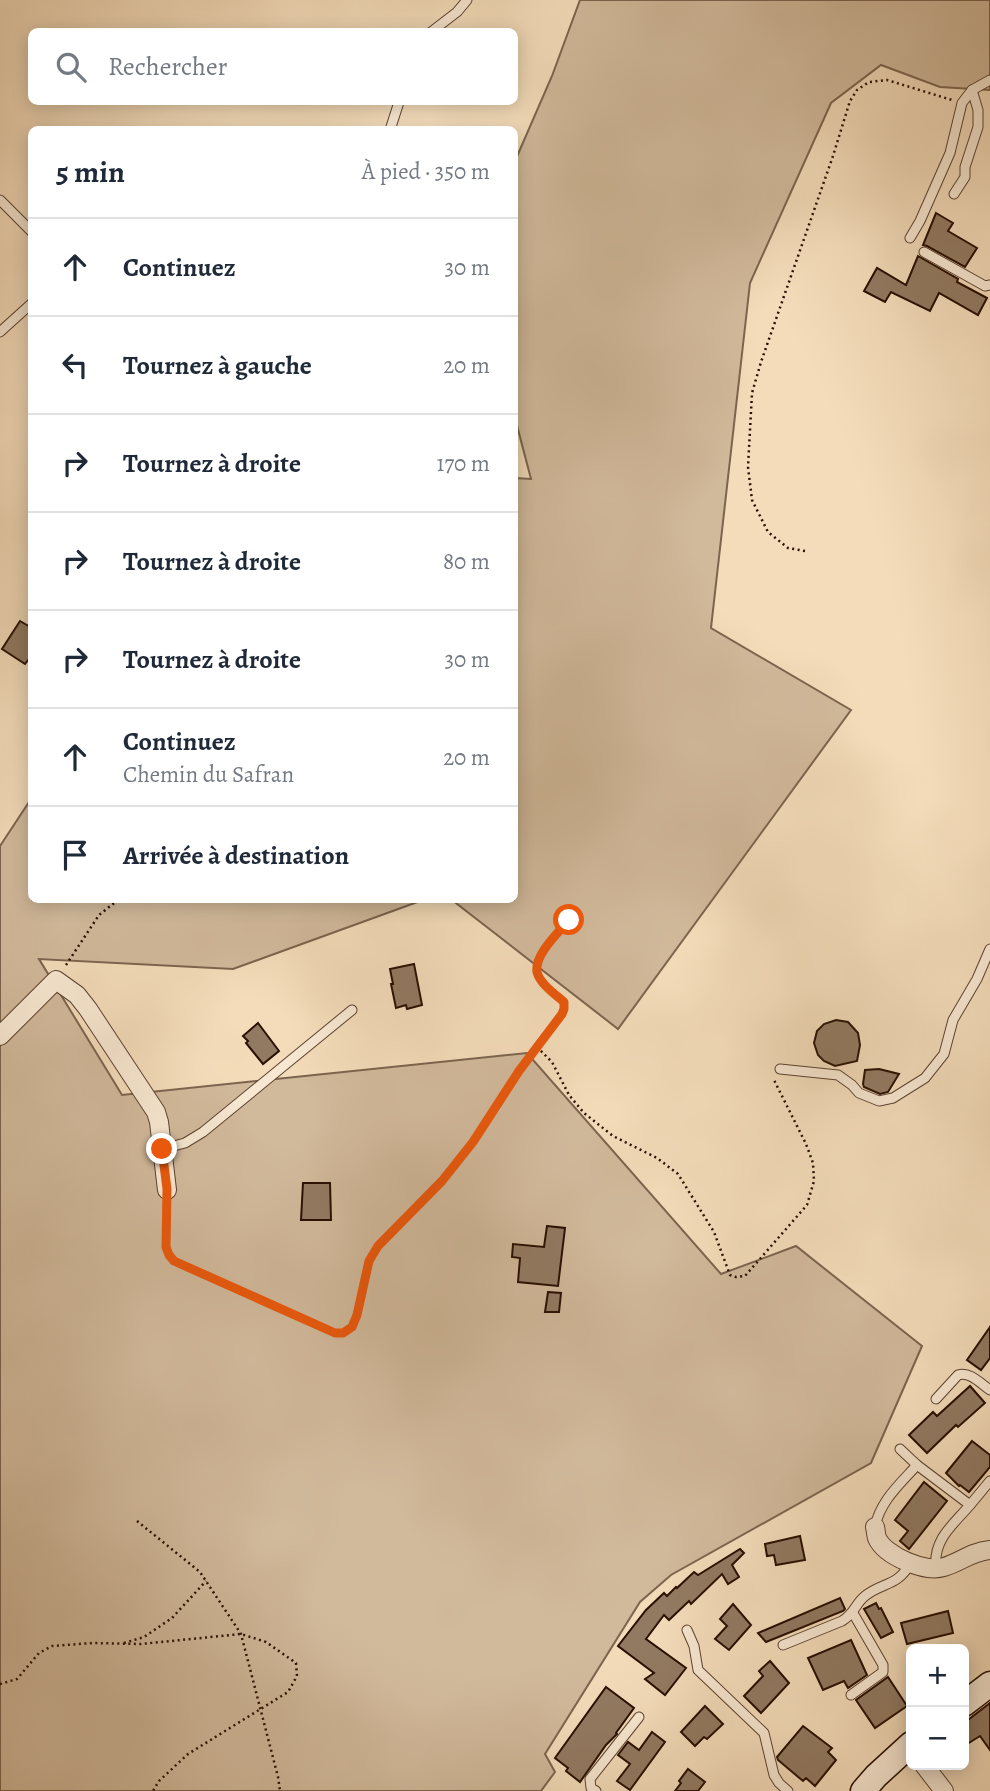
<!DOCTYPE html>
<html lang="fr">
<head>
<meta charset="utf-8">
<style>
	:root { --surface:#fff; --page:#f6f6f7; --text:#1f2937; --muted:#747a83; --line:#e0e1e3 }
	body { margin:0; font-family:Alegreya,serif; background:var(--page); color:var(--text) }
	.controls { position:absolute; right:21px; bottom:21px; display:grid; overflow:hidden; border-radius:10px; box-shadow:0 4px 18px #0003 }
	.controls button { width:63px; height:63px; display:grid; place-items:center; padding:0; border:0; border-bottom:2px solid var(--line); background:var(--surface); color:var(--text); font:35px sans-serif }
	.stop { position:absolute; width:21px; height:21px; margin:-16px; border:5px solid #ea580c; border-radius:50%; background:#fff }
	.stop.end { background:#ea580c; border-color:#fff; box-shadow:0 2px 7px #0008 }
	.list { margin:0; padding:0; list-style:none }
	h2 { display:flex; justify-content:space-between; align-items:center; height:91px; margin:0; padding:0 28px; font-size:30px }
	h2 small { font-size:23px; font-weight:400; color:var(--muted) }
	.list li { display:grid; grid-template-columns:46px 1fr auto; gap:21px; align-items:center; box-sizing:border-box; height:98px; padding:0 28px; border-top:2px solid var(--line) }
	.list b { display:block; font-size:26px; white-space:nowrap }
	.list p { margin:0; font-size:23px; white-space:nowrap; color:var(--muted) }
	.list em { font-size:23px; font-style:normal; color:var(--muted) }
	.icon { flex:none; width:38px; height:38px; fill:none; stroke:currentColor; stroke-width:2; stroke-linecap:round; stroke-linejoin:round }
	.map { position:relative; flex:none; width:990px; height:1791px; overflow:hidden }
	.search { position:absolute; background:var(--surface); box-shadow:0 4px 18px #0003; left:28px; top:28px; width:490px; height:77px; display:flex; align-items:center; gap:18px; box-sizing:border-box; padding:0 24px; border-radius:10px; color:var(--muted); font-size:26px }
	.panel { position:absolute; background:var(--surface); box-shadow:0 4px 18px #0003; left:28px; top:126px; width:490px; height:777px; border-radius:10px }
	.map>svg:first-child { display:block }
	.green { fill:#d1b99b; stroke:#7c644e; stroke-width:2 }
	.building { fill:#927a62; stroke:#280f02; stroke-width:2 }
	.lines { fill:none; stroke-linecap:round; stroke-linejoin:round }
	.lane-casing { stroke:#5b4230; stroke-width:11 }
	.street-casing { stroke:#5b4230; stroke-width:20 }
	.secondary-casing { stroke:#280f02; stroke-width:27 }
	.path { stroke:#280f02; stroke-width:2.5; stroke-dasharray:2 3.5; stroke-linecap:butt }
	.lane { stroke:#f8e8d2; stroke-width:9 }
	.street { stroke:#f8e8d2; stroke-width:18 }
	.secondary { stroke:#f8e8d2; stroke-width:24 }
	.route { stroke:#ea580c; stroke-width:9 }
</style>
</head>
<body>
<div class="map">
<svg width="990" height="1791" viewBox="0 0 990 1791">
	<rect width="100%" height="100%" fill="#f4dcba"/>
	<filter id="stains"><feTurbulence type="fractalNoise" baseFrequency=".00286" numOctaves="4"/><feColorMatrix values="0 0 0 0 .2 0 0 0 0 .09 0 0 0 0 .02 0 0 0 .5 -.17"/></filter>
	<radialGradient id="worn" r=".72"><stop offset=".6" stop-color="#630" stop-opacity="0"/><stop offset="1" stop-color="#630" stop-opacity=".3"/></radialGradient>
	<g class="green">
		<polygon points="580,0 990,0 990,90 940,87 881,65 831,103 750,283 711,628 851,710 618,1029 452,900 514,900 515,478 531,479 515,418 515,161 552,76"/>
		<polygon points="31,799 32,900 423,900 233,969 39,959 122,1095 527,1053 721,1274 796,1246 922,1346 871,1463 671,1575 640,1602 545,1754 555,1772 541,1791 0,1791 0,846"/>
	</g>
	<g class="building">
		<polygon points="936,213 953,223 948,231 977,248 965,267 927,246 923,245"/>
		<polygon points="918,256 958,279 957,282 987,298 978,315 939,293 930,311 891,292 885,302 864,291 877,268 906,285"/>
		<polygon points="20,621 32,628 32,655 25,664 2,649"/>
		<polygon points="414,964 422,1005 407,1009 406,1005 396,1008 391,984 393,984 390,969"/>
		<polygon points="836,1020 848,1022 858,1033 860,1045 857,1061 835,1066 824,1061 818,1055 814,1043 817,1031 824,1024"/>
		<polygon points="258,1023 279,1051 263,1064 246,1043 248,1041 243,1036"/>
		<polygon points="879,1069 899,1074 888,1092 880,1094 864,1087 863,1084 865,1070"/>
		<polygon points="303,1183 330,1183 331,1220 301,1220"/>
		<polygon points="547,1226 565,1228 558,1286 518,1282 520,1258 512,1257 513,1244 544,1247"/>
		<polygon points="548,1292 561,1293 559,1312 545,1312"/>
		<polygon points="990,1327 990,1358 981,1370 967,1360"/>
		<polygon points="970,1386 985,1403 958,1427 956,1425 927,1453 909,1435 933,1412 937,1416"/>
		<polygon points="972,1441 990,1455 990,1467 969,1492 960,1485 959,1486 946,1473"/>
		<polygon points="924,1482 947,1501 909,1549 900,1541 908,1531 895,1520"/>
		<polygon points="800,1536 805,1560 776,1565 774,1555 767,1556 765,1544"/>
		<polygon points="740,1549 744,1553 732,1565 739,1577 728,1584 722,1574 691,1604 689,1601 669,1620 664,1615 646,1639 686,1668 665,1695 645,1679 654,1673 618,1646 646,1610 664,1593 667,1596 676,1587 677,1588 694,1572 698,1575"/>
		<polygon points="840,1598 845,1609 843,1611 766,1642 758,1633"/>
		<polygon points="876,1603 879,1609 881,1608 893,1632 881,1638 864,1609"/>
		<polygon points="733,1604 751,1625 729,1650 715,1639 727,1626 720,1619"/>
		<polygon points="948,1611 953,1633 907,1644 901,1623"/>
		<polygon points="851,1640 867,1675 848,1688 844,1681 823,1690 808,1658"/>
		<polygon points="770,1661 789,1683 761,1713 744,1696 763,1676 759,1671"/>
		<polygon points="888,1677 907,1706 875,1728 856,1700"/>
		<polygon points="606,1687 634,1708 616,1733 617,1734 606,1745 580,1782 566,1771 568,1768 555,1758"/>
		<polygon points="990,1703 990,1750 980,1736 964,1746 964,1723"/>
		<polygon points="705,1706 723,1724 707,1739 704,1737 695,1746 681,1732"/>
		<polygon points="803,1726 832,1748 828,1752 836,1760 815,1786 806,1778 803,1781 778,1760 777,1757"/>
		<polygon points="652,1732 665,1742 630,1790 617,1781 630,1764 618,1755 628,1742 639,1750"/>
		<polygon points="688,1769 705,1782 698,1791 675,1791 681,1783 679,1781"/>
	</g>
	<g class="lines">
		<defs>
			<g id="lane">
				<polyline points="431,32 457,12 467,0"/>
				<polyline points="390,130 399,102"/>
				<polyline points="954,194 965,177 965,167 978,127 978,110 972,90"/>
				<polyline points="0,200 32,232"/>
				<polyline points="910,238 920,221 950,153 962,103 972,90 990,80"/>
				<polyline points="924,252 985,286 990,285"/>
				<polyline points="0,332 32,303"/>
				<polyline points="780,1069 838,1075 852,1085 859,1093 879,1101 893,1098 925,1078 944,1054 953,1020 977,979 990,949"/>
				<polyline points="162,1149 185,1143 203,1132 352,1010"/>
				<path d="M936 1399 958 1375C970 1371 981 1384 990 1390"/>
				<polyline points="900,1449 917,1465 970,1505 990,1481"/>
				<path d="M875 1527C880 1501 900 1484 917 1465"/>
				<path d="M936 1568C933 1539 953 1525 970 1505"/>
				<polyline points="687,1630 694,1646 698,1670 764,1733 774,1775 779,1783 788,1791"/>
				<path d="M783 1645 842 1621C855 1613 855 1604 865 1596 882 1582 897 1587 910 1564"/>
				<polyline points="851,1695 883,1672 883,1665 853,1613"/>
				<polyline points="596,1791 591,1788 590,1779 639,1717"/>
			</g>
			<g id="street">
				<polyline points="0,1036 56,980 77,995 88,1009 156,1112 159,1122 167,1190"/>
				<path d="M875 1527C876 1531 876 1535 877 1538 885 1556 925 1573 944 1567 961 1562 970 1552 990 1550"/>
				<polyline points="924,1765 944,1791"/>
			</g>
			<g id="secondary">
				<polyline points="964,1704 990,1684"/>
				<polyline points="863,1791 876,1776 911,1744"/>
			</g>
		</defs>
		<use href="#lane" class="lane-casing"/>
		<use href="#street" class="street-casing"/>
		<use href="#secondary" class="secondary-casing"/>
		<g class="path">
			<polyline points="805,551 788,548 768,532 752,500 748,467 752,393 761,362 833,156 850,101 857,90 869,82 887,80 952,100"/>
			<polyline points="66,965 99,915 118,900"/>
			<polyline points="537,1047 552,1062 569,1095 584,1113 613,1136 657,1158 678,1174 714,1232 730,1275 736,1277 745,1276 807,1205 814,1181 813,1163 806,1144 774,1080"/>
			<path d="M167 1205C167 1224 161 1246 174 1261L335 1333H343L352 1327 357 1315 369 1261 378 1246 442 1181 473 1142 519 1071 562 1014 564 1009 563 1001C555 994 540 984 537 972 534 955 559 932 569 920"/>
			<polyline points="137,1521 200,1572 241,1634 278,1777 280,1791"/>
			<polyline points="124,1643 144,1637 172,1618 206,1581"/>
			<polyline points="0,1684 17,1679 39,1653 52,1646 92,1643 141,1644 241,1634 266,1642 296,1663 297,1676 288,1692 188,1754 159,1781 153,1791"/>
		</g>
		<use href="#lane" class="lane"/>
		<use href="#street" class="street"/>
		<use href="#secondary" class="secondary"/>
	</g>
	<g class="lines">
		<path class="route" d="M162 1149 167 1189 166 1247 169 1255 174 1261 335 1333H343L352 1327 357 1315 369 1261 378 1246 442 1181 473 1142 519 1071 562 1014 564 1009V1002C555 994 540 984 537 972 534 955 559 932 569 920"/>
	</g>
	<rect width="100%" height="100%" filter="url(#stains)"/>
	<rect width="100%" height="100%" fill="url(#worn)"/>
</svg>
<div class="controls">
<button>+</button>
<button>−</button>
</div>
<div class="stop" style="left:569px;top:920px"></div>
<div class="stop end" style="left:162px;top:1149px"></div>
<div class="search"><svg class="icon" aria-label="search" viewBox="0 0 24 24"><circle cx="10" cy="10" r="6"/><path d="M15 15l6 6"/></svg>Rechercher</div>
<section class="panel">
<h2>5 min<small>À pied · 350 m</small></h2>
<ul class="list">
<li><svg class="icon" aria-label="ahead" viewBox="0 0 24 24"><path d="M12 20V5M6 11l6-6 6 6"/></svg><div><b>Continuez</b></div><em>30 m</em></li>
<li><svg class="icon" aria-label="left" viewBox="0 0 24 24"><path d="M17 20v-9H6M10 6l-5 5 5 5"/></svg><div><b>Tournez à gauche</b></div><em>20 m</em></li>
<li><svg class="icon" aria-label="right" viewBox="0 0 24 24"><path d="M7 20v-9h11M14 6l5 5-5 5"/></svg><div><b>Tournez à droite</b></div><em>170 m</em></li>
<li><svg class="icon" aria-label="right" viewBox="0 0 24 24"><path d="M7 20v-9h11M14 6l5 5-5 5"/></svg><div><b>Tournez à droite</b></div><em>80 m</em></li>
<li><svg class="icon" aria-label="right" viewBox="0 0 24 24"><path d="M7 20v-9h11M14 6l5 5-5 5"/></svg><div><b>Tournez à droite</b></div><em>30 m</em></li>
<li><svg class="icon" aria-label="ahead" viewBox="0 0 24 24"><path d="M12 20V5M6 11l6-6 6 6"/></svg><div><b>Continuez</b><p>Chemin du Safran</p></div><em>20 m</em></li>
<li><svg class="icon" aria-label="arrive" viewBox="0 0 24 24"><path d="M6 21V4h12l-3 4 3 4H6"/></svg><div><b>Arrivée à destination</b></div></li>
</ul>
</section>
</div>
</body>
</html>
